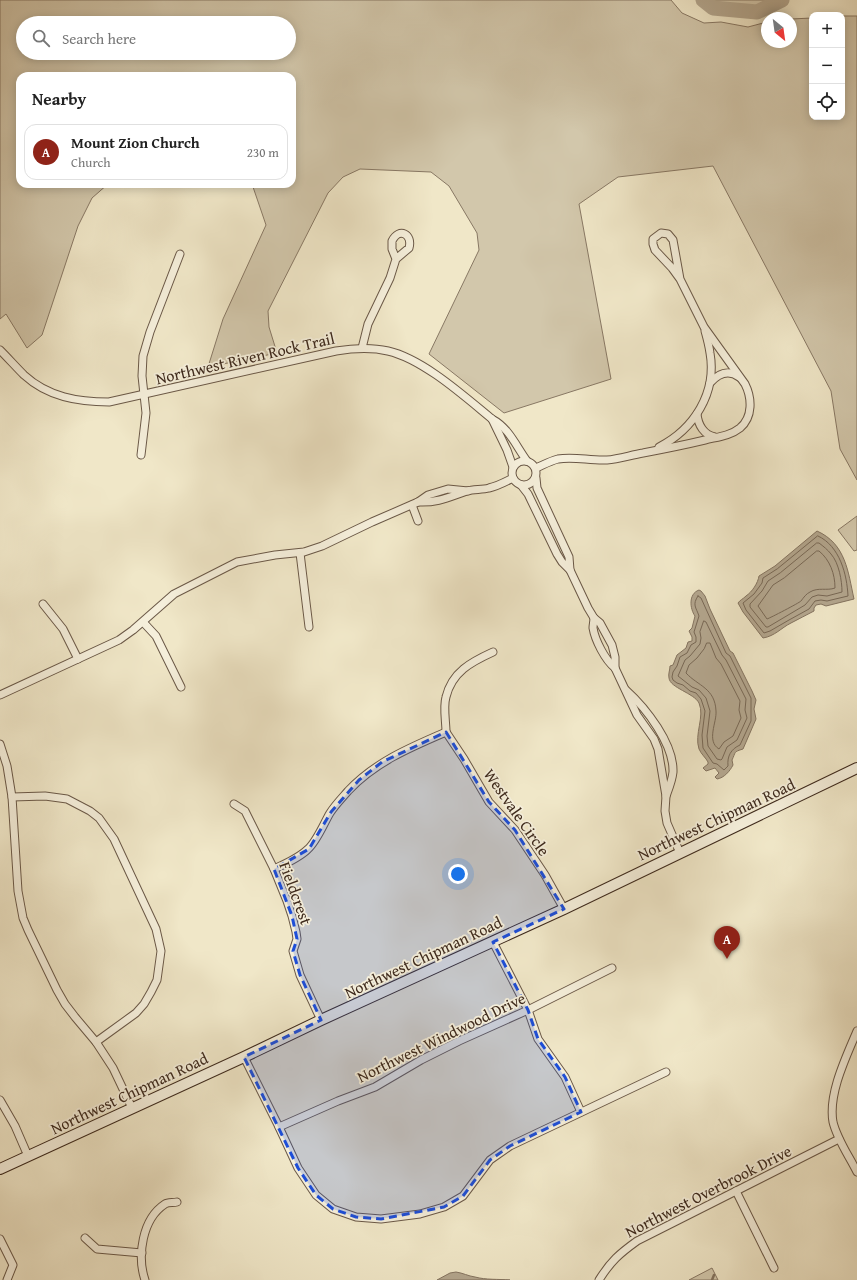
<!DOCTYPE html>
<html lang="en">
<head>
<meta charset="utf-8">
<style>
	:root { --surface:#fff; --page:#f2f2f2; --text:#222; --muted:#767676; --line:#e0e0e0; --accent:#8f2418 }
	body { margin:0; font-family:"Gentium Book Plus",serif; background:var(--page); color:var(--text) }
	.controls { position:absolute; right:12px; top:12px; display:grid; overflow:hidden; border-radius:8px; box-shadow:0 2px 10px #0003 }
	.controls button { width:36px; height:36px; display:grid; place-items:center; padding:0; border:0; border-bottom:1px solid var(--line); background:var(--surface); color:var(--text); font:20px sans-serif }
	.compass { position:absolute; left:761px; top:12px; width:36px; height:36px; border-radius:50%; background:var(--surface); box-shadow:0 2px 10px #0003; rotate:151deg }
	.you { position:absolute; left:458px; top:874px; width:14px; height:14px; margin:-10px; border:3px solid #fff; border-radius:50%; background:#1a73e8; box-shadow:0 0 0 6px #1a73e833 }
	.badge { display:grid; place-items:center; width:26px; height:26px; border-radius:50%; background:var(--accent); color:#fff; font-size:13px; font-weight:700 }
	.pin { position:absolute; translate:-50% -33px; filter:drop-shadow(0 1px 2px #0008) }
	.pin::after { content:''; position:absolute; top:21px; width:14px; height:12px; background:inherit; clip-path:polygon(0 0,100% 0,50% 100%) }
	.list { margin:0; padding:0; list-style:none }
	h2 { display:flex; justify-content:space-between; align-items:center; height:52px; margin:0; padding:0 16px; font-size:17px }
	h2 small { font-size:13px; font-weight:400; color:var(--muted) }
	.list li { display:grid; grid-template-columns:26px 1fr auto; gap:12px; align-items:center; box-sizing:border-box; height:56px; margin:0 8px 8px; padding:0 8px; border:1px solid var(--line); border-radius:12px }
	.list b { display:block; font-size:15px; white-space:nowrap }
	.list p { margin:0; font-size:13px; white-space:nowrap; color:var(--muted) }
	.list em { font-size:13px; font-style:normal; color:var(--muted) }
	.icon { flex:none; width:22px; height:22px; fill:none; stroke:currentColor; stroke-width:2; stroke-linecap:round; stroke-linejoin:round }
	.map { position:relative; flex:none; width:857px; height:1280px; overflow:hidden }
	.search { position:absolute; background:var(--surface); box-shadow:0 2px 10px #0003; left:16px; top:16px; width:280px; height:44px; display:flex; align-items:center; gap:10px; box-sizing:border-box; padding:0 14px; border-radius:22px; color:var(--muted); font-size:15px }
	.panel { position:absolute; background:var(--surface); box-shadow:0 2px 10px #0003; left:16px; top:72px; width:280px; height:116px; border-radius:12px }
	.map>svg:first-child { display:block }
	.green { fill:#d2c7ab; stroke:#887864; fill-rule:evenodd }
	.water { fill:#b3a68e; stroke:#847460 }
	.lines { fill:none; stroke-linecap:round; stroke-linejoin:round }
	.shore { stroke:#786855; stroke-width:1 }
	.stream { stroke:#847460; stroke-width:2.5 }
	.river { stroke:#b3a68e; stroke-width:15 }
	.minor-casing { stroke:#6a5847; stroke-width:9 }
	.secondary-casing { stroke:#3d291c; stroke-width:12 }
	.minor { stroke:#f5efdb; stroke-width:7 }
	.secondary { stroke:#f5efdb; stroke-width:10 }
	.marked { fill:#1d4ed8; fill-opacity:0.2; stroke:#1d4ed8; stroke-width:3; stroke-dasharray:8 5; stroke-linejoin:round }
	.labels { text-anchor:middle; stroke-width:3.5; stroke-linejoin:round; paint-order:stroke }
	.street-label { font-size:16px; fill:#3d291c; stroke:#f5efdb }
</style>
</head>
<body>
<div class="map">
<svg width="857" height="1280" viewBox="0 0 857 1280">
	<rect width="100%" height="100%" fill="#f0e7c8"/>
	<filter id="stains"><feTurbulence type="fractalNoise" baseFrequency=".005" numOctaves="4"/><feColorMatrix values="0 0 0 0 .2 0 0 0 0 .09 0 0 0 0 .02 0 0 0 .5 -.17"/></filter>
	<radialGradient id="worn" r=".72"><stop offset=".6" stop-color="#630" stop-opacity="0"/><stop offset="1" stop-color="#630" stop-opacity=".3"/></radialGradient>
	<g class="green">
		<path d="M0 0H671L682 13 704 23 721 22 748 27 767 22V42H791V19L812 18V117H842V16H857V480L840 449 831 391 713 166 618 177 579 204 611 379 504 413 429 354 479 250 477 233 449 186 431 172 360 169 343 177 328 193 268 311 269 327 277 353 208 367 223 319 266 225 252 184H292V76H20V184H108L92 198 78 226 42 335 27 348 6 314 0 319ZM23 23H289V53H23Z"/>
		<path d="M711 0H772C767 2 763 5 758 6 745 11 723 7 711 0Z"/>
		<polygon points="857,516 857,550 854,551 838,530"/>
		<polygon points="712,1268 718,1280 689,1280"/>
	</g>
	<g class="water">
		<path d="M817 531C846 544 848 572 854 599L826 606 821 604 816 605 814 608V611C806 615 799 619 791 623 781 628 775 636 763 638L743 612 738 603C740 600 743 599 746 596 752 592 758 583 759 576L775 566Z"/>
		<path d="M699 590 701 591 705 596 710 609 730 651 733 653 752 691 756 700 754 709 756 719 743 749C733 752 736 752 732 760L733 765C730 771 724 778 717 779L715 777 719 773 715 768 706 771 703 768 708 764V762C706 758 701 754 699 749 694 734 705 717 699 703 694 693 670 688 669 678 668 674 670 670 670 666L673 665 677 655 686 648 688 642 692 641V637L689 631 692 628 695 616C690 609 688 594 699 590Z"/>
		<path d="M456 1272C463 1273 468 1276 475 1277 486 1280 498 1279 510 1280H437L450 1273Z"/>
	</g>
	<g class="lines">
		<g class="shore">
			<path d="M818 536C840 546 847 575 848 596L827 601 821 600 815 601 809 609 789 620 770 631 764 633 746 610 743 603 754 594 762 583 763 578 777 569Z"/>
			<path d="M817 543H819C823 546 828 550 831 554 839 563 842 581 842 592L827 596 818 595 812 597 805 605 768 627H766L750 607V604L762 591 768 581 780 573Z"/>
			<path d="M817 551H819C830 560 835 574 835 588 827 591 818 587 810 592 806 594 804 597 801 601 799 603 770 618 767 619L758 606 773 585 784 578Z"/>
			<path d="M698 596 701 598 726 653 730 656 751 698V721L740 745C731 749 727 756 728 766L724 770 717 764 713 763 703 748 702 735 705 711 701 699 696 693 690 691 683 685 677 683 673 680 672 677 673 672 677 666 680 657 687 653 691 645 696 642V637L694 632 699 616C696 607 692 605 698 596Z"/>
			<polygon points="704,621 706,622 722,655 726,660 746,699 745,710 747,718 737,740 727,747 722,759 721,760 717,759 708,746 707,736 710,711 706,698 699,690 692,687 678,676 685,660 690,656 700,644 701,638 700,632"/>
			<path d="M707 643H710L716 658 721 664 740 701 739 710 741 718 733 736 724 742 719 749C706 741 717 722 716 711 715 688 698 686 686 673L689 665 697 658 704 649Z"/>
		</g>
		<polyline class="stream" points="712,1280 714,1275"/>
		<polyline class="river" points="703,0 713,8 757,12 782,0"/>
		<defs>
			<g id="minor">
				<path d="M362 348 368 324 390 278 396 259 409 248C413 234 399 227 392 241V249L396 259"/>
				<path d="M0 350C8 358 16 367 24 375 48 397 78 402 109 402L336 351C354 348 371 347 388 351 423 359 464 396 492 419 509 428 516 446 527 461"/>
				<path d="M710 383C718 374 728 369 739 377"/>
				<path d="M697 414C698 425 704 435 715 437"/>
				<polyline points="492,419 507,450 513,467"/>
				<path d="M659 447C694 429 717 393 710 353 709 346 707 338 705 331"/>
				<polyline points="141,455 146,413 142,376 143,356 150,332 180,254"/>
				<circle cx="524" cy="473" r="12"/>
				<path d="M536 468C543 465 550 461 558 459 574 456 590 461 607 460 619 459 631 455 643 453 664 449 684 445 705 440 717 437 730 436 740 428 753 417 752 398 745 384L704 327 680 279 673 240 668 234 661 233 653 239V244L655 250 672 268 680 279"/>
				<polyline points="536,478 537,488 569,557 570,570 588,608 594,618 600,623 612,645 615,657 615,668"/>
				<polyline points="521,485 528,494 557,554 562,562 570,570"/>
				<path d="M418 502C438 503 449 497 467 491 474 489 482 490 489 488 498 486 505 482 513 478"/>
				<polyline points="412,505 418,521"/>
				<polyline points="300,553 309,627"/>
				<polyline points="43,604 63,629 78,659"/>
				<path d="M594 618C594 621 593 625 593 628 595 640 605 660 615 668L637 715 654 739 658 749 666 796 665 811 667 823 680 853"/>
				<polyline points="143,622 156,636 181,687"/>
				<path d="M626 690C646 708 674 744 673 772 672 781 669 788 666 796"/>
				<polyline points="0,695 119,640 133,630 174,594 237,562 275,555 304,552 322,546 372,522 418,502 428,495 448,489 468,491"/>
				<polyline points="446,732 464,759 489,802 515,830 545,875 564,909"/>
				<path d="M446 732C446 722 443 707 446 697 452 672 471 662 493 652"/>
				<polyline points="0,744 7,766 12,797 18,891 23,918 28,930 57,990 65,1004 75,1017 96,1042 113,1068 132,1108"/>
				<polyline points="12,797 45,796 67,799 90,811 99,818 114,839 156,929 161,951 157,980 151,992 144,1004 136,1013 96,1042"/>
				<polyline points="234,804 245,811 274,869 287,901 292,916 296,932 297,939 293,951 300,975 321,1020"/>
				<path d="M274 869C285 864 299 858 308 849 317 841 324 823 330 813 335 805 342 798 348 791 375 762 411 747 446 732"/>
				<polyline points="493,942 528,1010 538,1039 565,1077 581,1112"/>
				<path d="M857 1031C846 1057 828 1094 833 1122 837 1139 849 1156 857 1172"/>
				<polyline points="244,1057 279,1127 298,1168 316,1195 333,1209 356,1217 381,1219 420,1214 444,1207 463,1196 490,1160 510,1146 666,1072"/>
				<polyline points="0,1100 15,1126 28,1156"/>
				<polyline points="279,1127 338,1101 375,1087 421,1060 459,1041 528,1010 612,968"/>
				<polyline points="736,1191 774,1268"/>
				<polyline points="85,1238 97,1249 142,1253"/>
				<polyline points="0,1239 13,1265 7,1280"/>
				<path d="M145 1280C137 1256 142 1219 165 1204 168 1202 173 1203 177 1202"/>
				<path d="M599 1280C611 1261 619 1254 637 1241L839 1139"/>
			</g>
			<polyline id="secondary" points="0,1169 244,1057 321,1020 564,909 857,768"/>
		</defs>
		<use href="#minor" class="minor-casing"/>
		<use href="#secondary" class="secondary-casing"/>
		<use href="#minor" class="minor"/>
		<use href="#secondary" class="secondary"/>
	</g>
	<path class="marked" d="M446 732 489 802 515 830 564 909 493 942 528 1010 538 1039 565 1077 581 1112 510 1146 490 1160 463 1196 444 1207 381 1219 356 1217 333 1209 316 1195 298 1168 244 1057 321 1020 300 975 293 951 297 939 292 916 274 869 309 849 331 812 359 780 382 762Z"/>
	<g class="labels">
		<g class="street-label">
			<text transform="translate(245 358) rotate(-13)" y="6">Northwest Riven Rock Trail</text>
			<text transform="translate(517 812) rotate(55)" y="6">Westvale Circle</text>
			<text transform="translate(716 819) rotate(-25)" y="6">Northwest Chipman Road</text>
			<text transform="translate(296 893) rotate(70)" y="6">Fieldcrest</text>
			<text transform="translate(423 957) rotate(-25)" y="6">Northwest Chipman Road</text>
			<text transform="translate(441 1037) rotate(-26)" y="6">Northwest Windwood Drive</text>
			<text transform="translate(129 1093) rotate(-25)" y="6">Northwest Chipman Road</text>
			<text transform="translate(708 1191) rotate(-27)" y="6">Northwest Overbrook Drive</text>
		</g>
	</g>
	<rect width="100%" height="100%" filter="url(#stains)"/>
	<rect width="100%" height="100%" fill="url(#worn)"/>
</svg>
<div class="controls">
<button>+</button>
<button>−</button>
<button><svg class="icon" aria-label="locate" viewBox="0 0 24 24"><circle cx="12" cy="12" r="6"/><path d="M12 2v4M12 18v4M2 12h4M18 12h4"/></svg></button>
</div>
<svg class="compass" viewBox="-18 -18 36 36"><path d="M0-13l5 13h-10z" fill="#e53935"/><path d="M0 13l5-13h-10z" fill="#767676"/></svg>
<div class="you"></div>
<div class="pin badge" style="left:727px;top:959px">A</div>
<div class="search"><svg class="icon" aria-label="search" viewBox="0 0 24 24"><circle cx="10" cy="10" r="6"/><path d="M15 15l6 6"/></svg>Search here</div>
<section class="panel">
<h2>Nearby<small></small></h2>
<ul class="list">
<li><span class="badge">A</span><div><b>Mount Zion Church</b><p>Church</p></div><em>230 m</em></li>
</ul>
</section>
</div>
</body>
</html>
